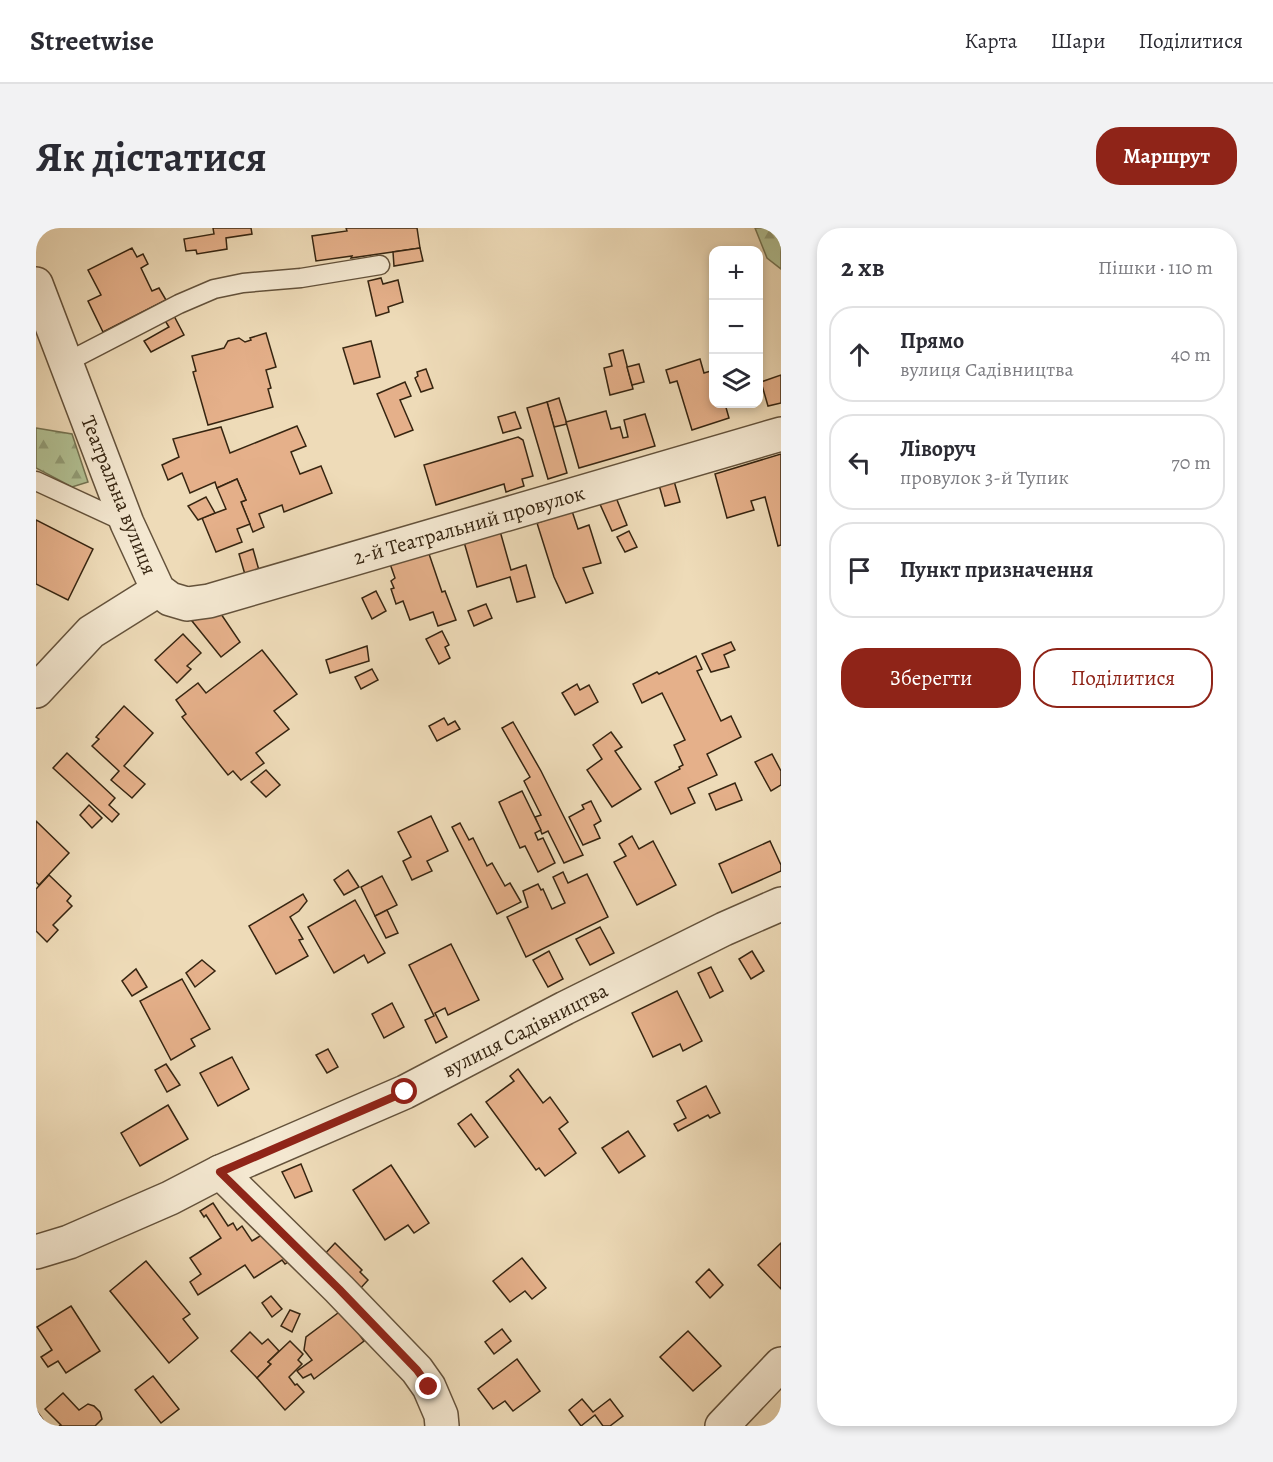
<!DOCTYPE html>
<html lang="uk">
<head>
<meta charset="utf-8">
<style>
	:root { --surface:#fff; --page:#f2f2f3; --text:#2b2b33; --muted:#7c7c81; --line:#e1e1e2; --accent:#8f2418 }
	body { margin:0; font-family:Alegreya,serif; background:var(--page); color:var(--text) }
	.controls { position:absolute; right:18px; top:18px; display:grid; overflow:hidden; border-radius:12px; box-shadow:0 3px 9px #0003 }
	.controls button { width:54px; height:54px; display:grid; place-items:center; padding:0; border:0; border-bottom:2px solid var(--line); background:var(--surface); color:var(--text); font:30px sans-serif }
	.stop { position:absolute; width:18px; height:18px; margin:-14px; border:4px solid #8f2418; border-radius:50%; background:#fff }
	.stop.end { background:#8f2418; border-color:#fff; box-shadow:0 2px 6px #0008 }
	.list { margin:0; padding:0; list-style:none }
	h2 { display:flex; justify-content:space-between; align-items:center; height:78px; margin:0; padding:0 24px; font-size:26px }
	h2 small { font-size:20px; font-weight:400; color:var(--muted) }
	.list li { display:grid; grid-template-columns:39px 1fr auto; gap:18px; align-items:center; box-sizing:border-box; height:96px; margin:0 12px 12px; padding:0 12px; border:2px solid var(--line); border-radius:24px }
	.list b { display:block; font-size:22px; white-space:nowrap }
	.list p { margin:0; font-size:20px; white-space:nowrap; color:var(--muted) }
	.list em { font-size:20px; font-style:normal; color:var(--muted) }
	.actions { display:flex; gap:12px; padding:18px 24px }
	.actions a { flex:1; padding:14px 0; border:2px solid var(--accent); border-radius:24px; text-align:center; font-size:21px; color:var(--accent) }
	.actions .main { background:var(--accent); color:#fff }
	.icon { flex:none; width:33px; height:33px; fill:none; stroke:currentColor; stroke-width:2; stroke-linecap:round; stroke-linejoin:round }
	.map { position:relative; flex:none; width:745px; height:1198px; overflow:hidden; border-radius:24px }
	header { display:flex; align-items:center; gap:36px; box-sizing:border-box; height:84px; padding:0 30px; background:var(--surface); border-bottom:2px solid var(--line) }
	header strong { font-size:28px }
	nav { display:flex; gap:33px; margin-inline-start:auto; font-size:21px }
	.intro { display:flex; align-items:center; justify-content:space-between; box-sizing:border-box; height:144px; padding:0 36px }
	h1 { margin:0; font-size:42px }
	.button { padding:15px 27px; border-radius:24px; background:var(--accent); color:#fff; font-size:21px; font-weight:700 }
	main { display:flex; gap:36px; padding:0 36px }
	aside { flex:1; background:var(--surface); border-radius:24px; box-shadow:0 3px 9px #0003 }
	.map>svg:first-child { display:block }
	.forest { fill:url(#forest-firs); stroke:#747352; stroke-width:1.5 }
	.building { fill:#e5b08a; stroke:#362511; stroke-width:1.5 }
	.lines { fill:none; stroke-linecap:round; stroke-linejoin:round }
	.lane-casing { stroke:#64523b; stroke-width:21 }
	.street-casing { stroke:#64523b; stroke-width:36 }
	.lane { stroke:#f4e8d1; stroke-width:18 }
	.street { stroke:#f4e8d1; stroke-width:33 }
	.route { stroke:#8f2418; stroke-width:8 }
	.labels { text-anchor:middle; stroke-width:5; stroke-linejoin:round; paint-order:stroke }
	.street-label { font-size:21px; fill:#362511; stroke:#f4e8d1 }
</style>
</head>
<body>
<header>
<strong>Streetwise</strong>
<nav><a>Карта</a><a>Шари</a><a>Поділитися</a></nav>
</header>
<div class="intro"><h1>Як дістатися</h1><a class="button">Маршрут</a></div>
<main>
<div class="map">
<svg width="745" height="1198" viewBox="0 0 745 1198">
	<defs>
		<pattern id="forest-firs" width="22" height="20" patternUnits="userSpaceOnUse" patternTransform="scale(1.5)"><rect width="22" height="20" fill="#b2c194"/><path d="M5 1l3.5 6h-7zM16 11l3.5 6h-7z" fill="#929d77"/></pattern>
	</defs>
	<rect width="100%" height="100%" fill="#eedbb8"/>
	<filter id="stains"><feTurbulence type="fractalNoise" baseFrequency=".00333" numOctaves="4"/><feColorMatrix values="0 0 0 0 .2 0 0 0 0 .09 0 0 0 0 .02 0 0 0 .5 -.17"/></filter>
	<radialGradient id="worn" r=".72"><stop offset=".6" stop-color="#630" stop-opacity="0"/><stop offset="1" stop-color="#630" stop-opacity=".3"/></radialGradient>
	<g class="forest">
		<polygon points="719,0 745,0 745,41 731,30"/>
		<polygon points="0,200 36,206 52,254 36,259 0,240"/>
	</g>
	<g class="building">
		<polygon points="177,0 215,0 216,6 190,10 191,21 161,26 160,22 150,23 148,11 178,6"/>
		<polygon points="310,0 381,0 384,20 315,30 316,28 280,33 276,8 311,3"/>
		<polygon points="96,20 101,29 107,26 112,36 105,40 116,63 123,60 130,72 67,104 52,73 65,67 52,42"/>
		<polygon points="384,20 387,33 358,38 357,24"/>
		<polygon points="345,50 347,56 362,52 367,74 352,79 353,84 340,88 332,53"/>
		<polygon points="137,86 148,107 115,124 108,113 133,99 128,91"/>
		<polygon points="230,105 240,139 230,142 235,160 232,161 237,179 172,197 157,144 160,143 156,128 188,120 192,113 203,110 209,114 215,112 214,110"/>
		<polygon points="335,113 344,149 318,156 307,120"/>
		<polygon points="587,122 597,161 574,167 568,140 576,138 573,126"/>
		<polygon points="664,131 668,145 678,142 678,176 689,176 693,190 656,202 641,153 634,155 630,142"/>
		<polygon points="603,136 608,154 596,157 591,139"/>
		<polygon points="390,141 397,160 385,164 379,150 382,148 381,144"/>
		<polygon points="745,147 745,175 732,178 725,154"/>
		<polygon points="369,154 375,168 364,172 377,202 359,209 341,166"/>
		<polygon points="523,170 531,196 518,199 511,174"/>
		<polygon points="511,174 531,245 512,251 491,180"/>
		<polygon points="570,183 575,201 584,199 587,210 592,209 588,192 609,186 619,218 543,240 530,194"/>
		<polygon points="479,184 485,200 467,205 462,189"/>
		<polygon points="261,198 270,218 255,224 264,246 285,238 296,265 248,284 246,277 223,286 228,299 217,304 205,274 210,272 201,251 181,260 179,254 154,265 146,245 132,252 126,237 143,229 137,211 185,199 194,225"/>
		<polygon points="482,209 487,212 497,248 486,251 488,258 470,264 468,256 400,277 388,237"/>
		<polygon points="745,226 745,317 742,318 729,269 715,273 718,282 691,290 679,246"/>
		<polygon points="201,251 210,272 205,274 214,296 201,301 206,314 180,324 166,290 190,281 181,260"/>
		<polygon points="638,253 644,274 629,278 623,257"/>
		<polygon points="579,267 591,297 576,303 563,274"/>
		<polygon points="170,269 179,285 162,292 152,278"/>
		<polygon points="536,283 542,301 553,297 565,335 547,340 557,365 530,375 518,349 501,295"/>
		<polygon points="0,292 57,321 32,372 0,356"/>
		<polygon points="464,303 475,342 490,337 499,369 481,374 474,349 441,359 428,314"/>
		<polygon points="593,303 601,319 589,324 581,309"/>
		<polygon points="391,320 406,364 409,363 420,392 402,398 397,384 374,392 367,373 360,376 355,361 358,360 355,353 359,350 353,333"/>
		<polygon points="217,321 224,346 210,350 203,326"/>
		<polygon points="340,363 350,383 336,391 326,370"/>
		<polygon points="450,376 456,390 438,398 432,383"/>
		<polygon points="183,383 204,414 185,429 156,393"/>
		<polygon points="406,403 413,417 409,419 414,430 403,436 390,411"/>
		<polygon points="147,406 165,425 151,438 155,441 141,455 119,432"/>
		<polygon points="695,414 699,422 688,427 693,439 675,444 666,426"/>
		<polygon points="331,418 333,433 294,445 290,432"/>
		<polygon points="226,422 261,466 238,483 253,501 220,525 228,535 205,552 197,543 192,547 146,489 150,486 140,472 162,455 170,465"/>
		<polygon points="660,428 666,441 661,443 685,493 695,488 705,509 671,526 681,547 652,560 659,575 635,586 619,554 644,541 643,539 647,537 638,517 649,512 626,465 606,475 597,456 621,444 623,446"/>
		<polygon points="336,441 342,452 325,461 319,449"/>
		<polygon points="541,456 544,462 553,457 562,474 539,487 526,465"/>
		<polygon points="88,478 117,505 88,538 109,556 96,570 75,552 83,543 56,518 63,511 60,509"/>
		<polygon points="408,490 412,497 419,493 424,501 401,513 393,498"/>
		<polygon points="477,494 505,543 547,627 528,635 512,603 506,606 499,589 505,587 488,553 494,549 466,500"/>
		<polygon points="575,504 586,519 579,523 605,561 576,579 551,542 566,531 557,517"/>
		<polygon points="31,525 79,570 73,577 83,586 76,594 17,540"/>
		<polygon points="736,526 745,543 745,557 735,563 719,534"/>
		<polygon points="230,542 244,557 230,569 215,554"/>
		<polygon points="699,555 706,572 680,582 673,566"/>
		<polygon points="486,563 505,602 499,605 502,612 507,610 519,635 502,644 489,618 484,620 463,574"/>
		<polygon points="555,573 565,593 558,597 564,610 547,617 533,589 548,581 546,577"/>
		<polygon points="53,577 66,590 56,600 44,587"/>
		<polygon points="395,588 412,623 391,633 396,643 376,652 367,633 375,629 362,604"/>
		<polygon points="0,593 33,625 3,657 0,654"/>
		<polygon points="424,595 433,612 437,610 451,638 456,635 469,658 474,655 485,674 461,686 416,599"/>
		<polygon points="596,608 603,621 617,613 640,657 601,677 578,634 590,628 583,616"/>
		<polygon points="734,613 745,637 745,643 696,665 683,636"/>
		<polygon points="312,642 323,659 308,667 298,652"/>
		<polygon points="527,644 532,655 551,646 572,689 490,729 471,689 492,679 487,663 502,656 505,662 507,661 516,681 529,675 517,649"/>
		<polygon points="13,647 35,668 31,673 36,678 17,697 22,702 11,714 0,703 0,661"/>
		<polygon points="346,648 361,677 339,688 325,659"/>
		<polygon points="267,666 271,673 263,683 254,689 267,711 263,712 272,728 240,746 213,698"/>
		<polygon points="319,672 349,725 332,735 328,727 298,745 272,699"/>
		<polygon points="351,682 362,705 350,710 339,688"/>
		<polygon points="564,699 578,725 554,737 540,711"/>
		<polygon points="415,716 443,772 412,787 409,780 399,785 411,809 400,815 389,792 398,788 373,737"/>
		<polygon points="513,723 527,751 512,759 497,732"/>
		<polygon points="716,723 728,743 715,751 703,731"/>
		<polygon points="166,732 179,743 159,759 150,745"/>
		<polygon points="675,739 687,763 674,770 662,745"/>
		<polygon points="100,741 111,759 96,768 86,753"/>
		<polygon points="146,751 174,801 155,811 159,818 135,832 104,773"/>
		<polygon points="641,763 666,813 647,823 644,816 617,829 596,785"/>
		<polygon points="356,775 368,799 348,810 336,786"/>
		<polygon points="292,821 302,839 291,845 280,827"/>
		<polygon points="196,829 213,861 182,878 164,845"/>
		<polygon points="130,836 144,857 131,864 119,842"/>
		<polygon points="482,841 507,875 514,869 532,894 523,901 540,925 509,948 503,940 500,942 450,874 478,853 474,848"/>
		<polygon points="670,858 684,885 674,890 672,887 642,903 638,896 650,890 641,873"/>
		<polygon points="132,877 152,911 104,938 85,905"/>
		<polygon points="435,886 452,909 439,919 422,896"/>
		<polygon points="592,903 609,928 583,945 566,920"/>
		<polygon points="265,936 276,963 259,970 246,944"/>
		<polygon points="355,937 393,995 378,1005 372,997 349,1012 317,962"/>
		<polygon points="177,975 192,998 197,995 201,1002 206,998 216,1013 232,1003 252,1034 249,1036 246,1032 218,1050 209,1037 162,1067 154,1054 165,1046 154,1030 185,1010 170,987 168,989 164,983"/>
		<polygon points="299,1015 326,1042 324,1044 332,1052 323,1062 286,1029"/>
		<polygon points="745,1015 745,1061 722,1037"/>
		<polygon points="486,1030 510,1060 496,1071 489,1063 474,1074 457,1053"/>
		<polygon points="110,1033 154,1086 147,1091 162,1110 133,1135 74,1063"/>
		<polygon points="673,1041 687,1057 674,1070 660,1054"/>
		<polygon points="235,1068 246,1081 236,1089 226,1075"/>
		<polygon points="35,1078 64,1123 30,1145 22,1133 12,1139 5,1129 16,1122 1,1099"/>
		<polygon points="254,1082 264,1086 256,1104 245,1098"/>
		<polygon points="306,1082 328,1113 278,1151 275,1146 267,1150 261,1143 276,1132 268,1122 270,1109"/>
		<polygon points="466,1101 475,1113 458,1126 449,1114"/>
		<polygon points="652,1103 685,1138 657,1163 624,1129"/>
		<polygon points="214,1104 226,1116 232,1111 243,1123 232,1134 235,1136 221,1150 195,1123"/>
		<polygon points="254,1113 267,1126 262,1132 266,1136 253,1149 259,1157 261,1156 268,1164 249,1182 221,1150 235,1136 232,1134"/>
		<polygon points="481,1131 504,1163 477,1183 469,1173 457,1181 442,1161"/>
		<polygon points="117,1148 143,1181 125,1195 99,1162"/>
		<polygon points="27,1165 43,1182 52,1176 58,1178 64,1184 66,1191 59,1198 23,1198 25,1197 9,1181"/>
		<polygon points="546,1171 557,1184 574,1171 587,1188 574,1198 567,1198 559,1187 545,1198 533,1182"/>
		<polygon points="0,1182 10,1196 8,1198 0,1198"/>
	</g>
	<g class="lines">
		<defs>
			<g id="lane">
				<polyline points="31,134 143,76 178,61 207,55 265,50 344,37"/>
				<polyline points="0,253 91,295"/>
			</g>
			<g id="street">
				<polyline points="0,56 91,295 122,362 134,371 151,376 173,373 745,206"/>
				<polyline points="0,463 55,404 122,362"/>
				<polyline points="184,944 303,1061 381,1142 393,1159 405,1187 406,1198"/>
				<polyline points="0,1024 33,1014 134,970 184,944 369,864 529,780 688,701 745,676"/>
				<polyline points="686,1198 745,1136"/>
			</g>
		</defs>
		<use href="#lane" class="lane-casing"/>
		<use href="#street" class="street-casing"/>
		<use href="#lane" class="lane"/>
		<use href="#street" class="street"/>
	</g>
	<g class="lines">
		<polyline class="route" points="369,864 184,944 303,1061 381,1142 393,1159"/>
	</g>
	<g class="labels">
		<g class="street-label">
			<text transform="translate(83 267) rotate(68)" y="7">Театральна вулиця</text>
			<text transform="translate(433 297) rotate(-16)" y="7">2-й Театральний провулок</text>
			<text transform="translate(489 802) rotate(-27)" y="7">вулиця Садівництва</text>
		</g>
	</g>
	<rect width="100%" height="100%" filter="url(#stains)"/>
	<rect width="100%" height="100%" fill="url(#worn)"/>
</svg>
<div class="controls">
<button>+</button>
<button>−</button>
<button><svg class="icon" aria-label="layers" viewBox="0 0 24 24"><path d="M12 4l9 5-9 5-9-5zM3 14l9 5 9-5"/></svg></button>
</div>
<div class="stop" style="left:369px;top:864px"></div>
<div class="stop end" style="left:393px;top:1159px"></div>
</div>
<aside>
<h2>2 хв<small>Пішки · 110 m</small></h2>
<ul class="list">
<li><svg class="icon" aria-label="ahead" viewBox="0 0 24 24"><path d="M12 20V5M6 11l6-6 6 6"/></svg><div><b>Прямо</b><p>вулиця Садівництва</p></div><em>40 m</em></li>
<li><svg class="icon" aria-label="left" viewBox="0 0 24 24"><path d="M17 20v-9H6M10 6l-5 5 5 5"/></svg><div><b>Ліворуч</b><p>провулок 3-й Тупик</p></div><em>70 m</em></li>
<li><svg class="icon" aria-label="arrive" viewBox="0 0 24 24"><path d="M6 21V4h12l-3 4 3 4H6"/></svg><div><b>Пункт призначення</b></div></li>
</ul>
<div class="actions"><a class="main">Зберегти</a><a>Поділитися</a></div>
</aside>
</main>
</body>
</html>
